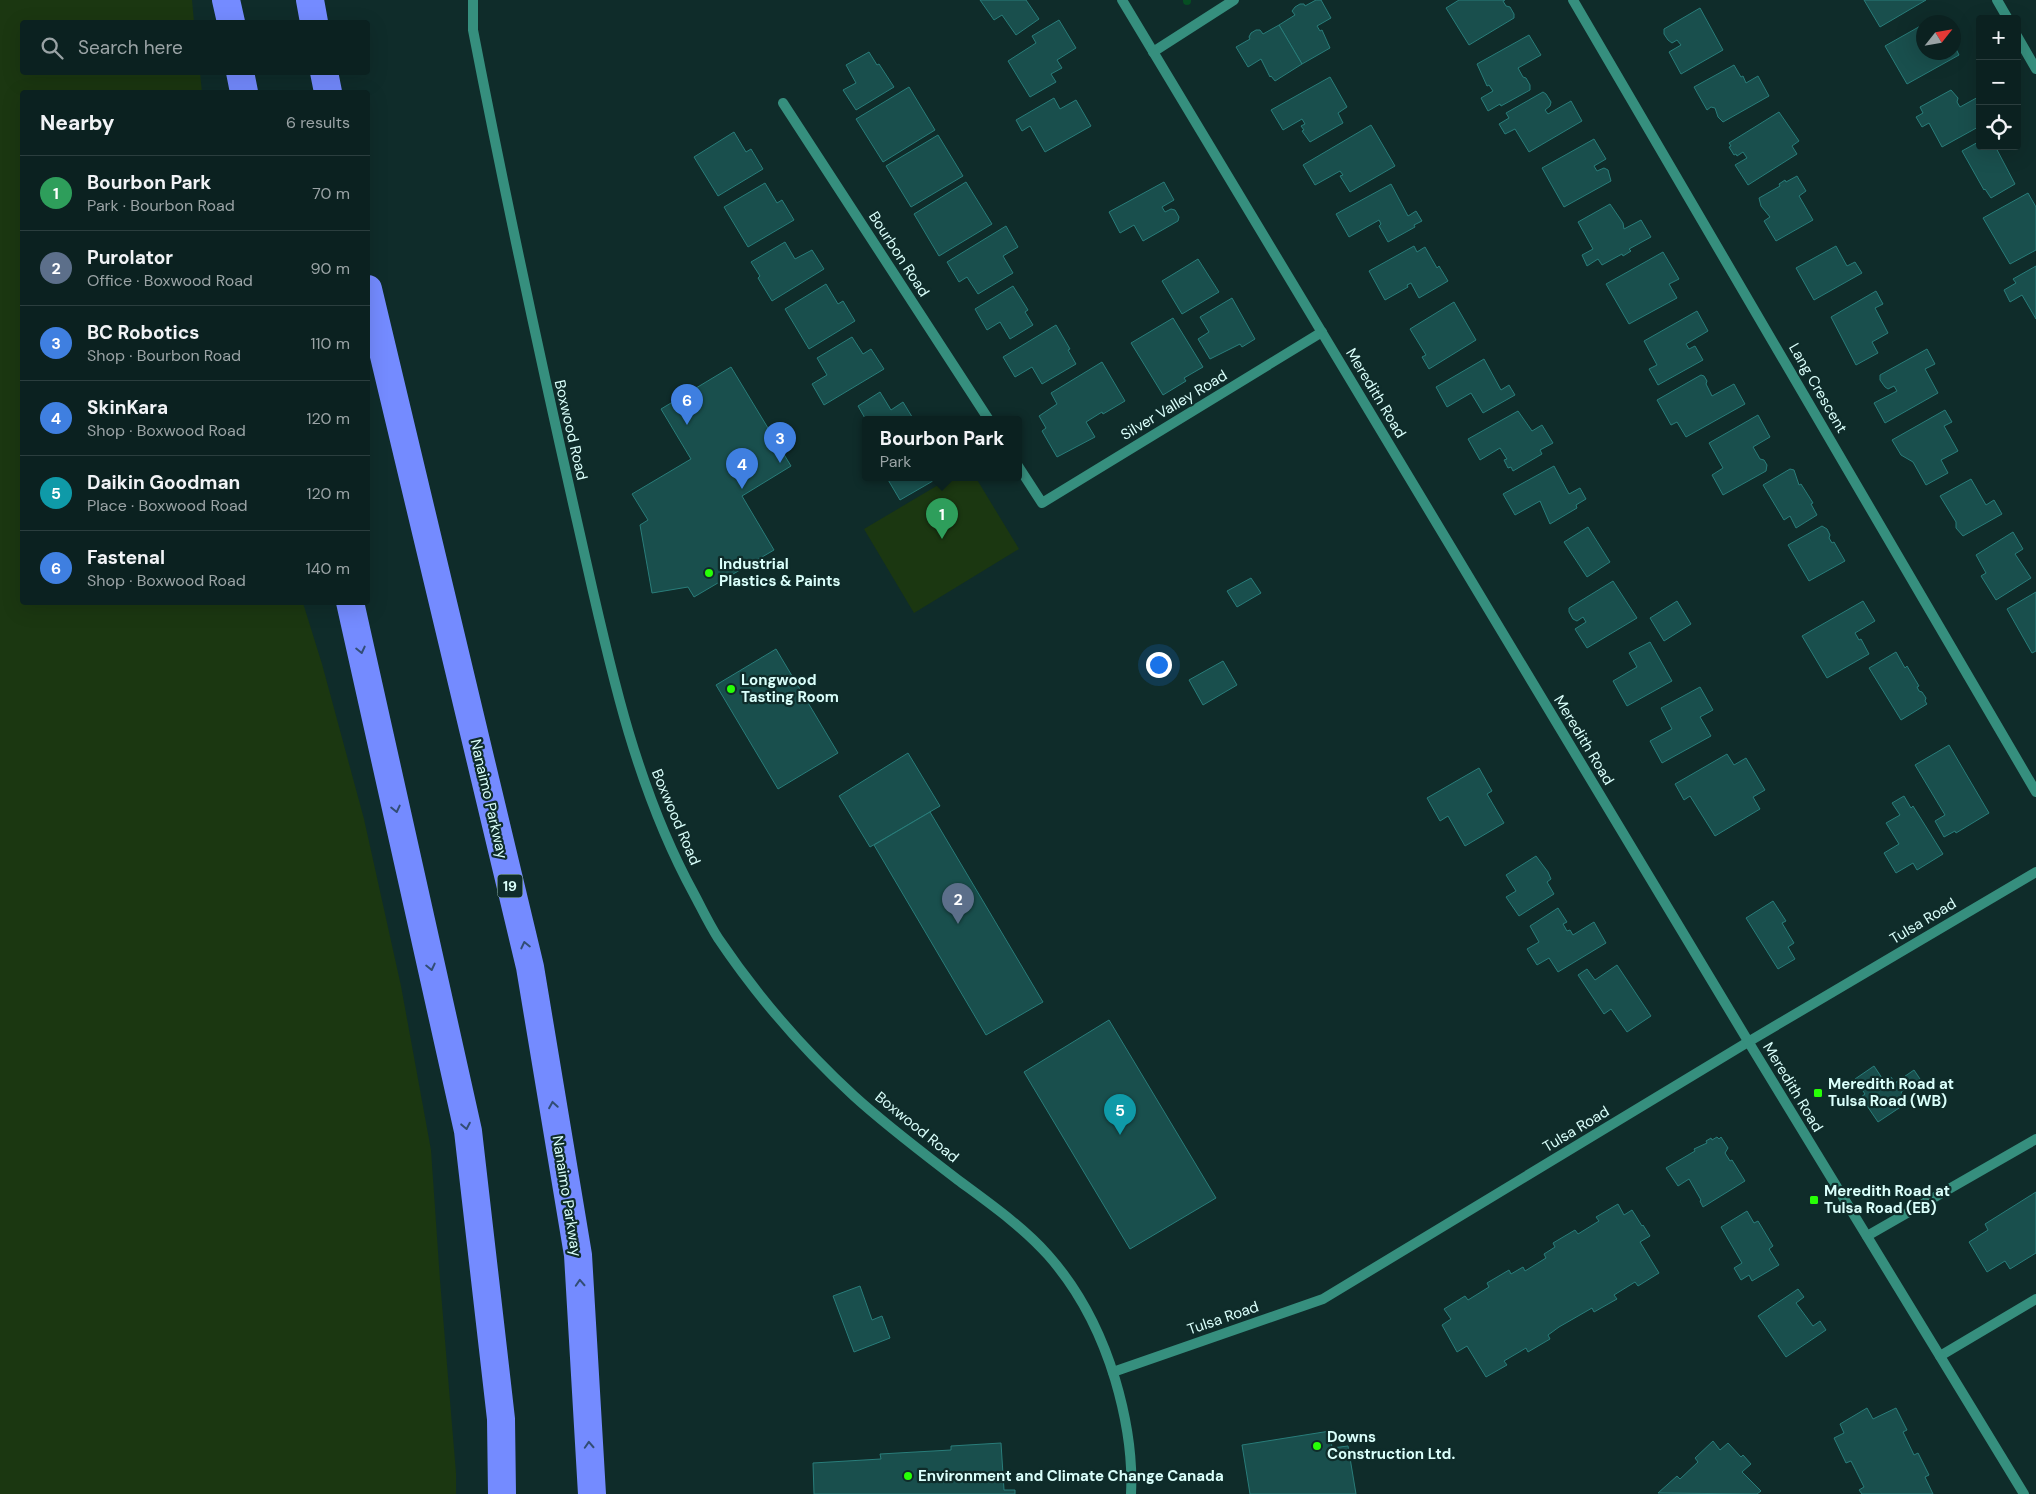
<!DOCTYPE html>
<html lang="en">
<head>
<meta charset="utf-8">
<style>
	:root { --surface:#0b2120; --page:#142929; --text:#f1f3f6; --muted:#9aa3a5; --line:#2b3e3e; --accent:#bca0f2 }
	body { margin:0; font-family:"DM Sans",sans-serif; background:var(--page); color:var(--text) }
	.controls { position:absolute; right:15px; top:15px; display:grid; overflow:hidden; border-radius:5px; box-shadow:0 5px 20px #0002 }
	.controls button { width:45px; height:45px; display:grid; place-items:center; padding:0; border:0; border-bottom:1px solid var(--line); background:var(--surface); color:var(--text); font:25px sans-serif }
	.compass { position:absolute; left:1916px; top:15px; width:45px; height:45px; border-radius:50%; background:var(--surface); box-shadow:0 5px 20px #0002; rotate:59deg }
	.you { position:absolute; left:1158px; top:664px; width:18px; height:18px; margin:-12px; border:4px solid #fff; border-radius:50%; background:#1a73e8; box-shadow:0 0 0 8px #1a73e833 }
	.badge { display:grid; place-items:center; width:32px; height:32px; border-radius:50%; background:var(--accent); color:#fff; font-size:16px; font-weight:700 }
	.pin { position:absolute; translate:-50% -41px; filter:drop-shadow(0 1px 2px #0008) }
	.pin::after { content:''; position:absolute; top:26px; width:18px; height:15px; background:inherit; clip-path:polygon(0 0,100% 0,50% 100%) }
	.popup { position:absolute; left:862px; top:416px; width:160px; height:65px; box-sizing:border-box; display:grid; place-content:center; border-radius:5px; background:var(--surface); filter:drop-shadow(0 1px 4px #0005); font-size:16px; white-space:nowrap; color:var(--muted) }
	.popup b { font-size:19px; color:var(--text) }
	.popup::after { content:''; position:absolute; left:50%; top:100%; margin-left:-10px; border:10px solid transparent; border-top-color:var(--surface) }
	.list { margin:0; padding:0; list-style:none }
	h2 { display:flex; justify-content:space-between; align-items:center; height:65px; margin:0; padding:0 20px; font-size:21px }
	h2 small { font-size:16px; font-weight:400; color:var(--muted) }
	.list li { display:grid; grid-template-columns:32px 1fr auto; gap:15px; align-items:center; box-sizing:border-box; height:75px; padding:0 20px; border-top:1px solid var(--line) }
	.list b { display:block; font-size:19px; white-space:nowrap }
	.list p { margin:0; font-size:16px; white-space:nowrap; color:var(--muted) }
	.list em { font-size:16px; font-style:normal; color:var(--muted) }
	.icon { flex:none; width:28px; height:28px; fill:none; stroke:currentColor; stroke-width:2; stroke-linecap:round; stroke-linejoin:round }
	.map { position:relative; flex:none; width:2036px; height:1494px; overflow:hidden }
	.search { position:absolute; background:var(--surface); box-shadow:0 5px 20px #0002; left:20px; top:20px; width:350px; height:55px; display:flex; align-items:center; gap:12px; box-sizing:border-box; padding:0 18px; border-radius:5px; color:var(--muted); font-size:19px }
	.panel { position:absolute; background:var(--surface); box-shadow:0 5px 20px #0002; left:20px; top:90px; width:350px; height:515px; border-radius:5px }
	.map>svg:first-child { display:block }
	.green { fill:#1b3711 }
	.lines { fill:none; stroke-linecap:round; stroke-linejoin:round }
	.stream { stroke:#064e23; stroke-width:8 }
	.building { fill:#194f4d; stroke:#297d7a }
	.service { stroke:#368f7e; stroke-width:10 }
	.minor { stroke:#368f7e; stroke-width:10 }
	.tertiary { stroke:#368f7e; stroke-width:10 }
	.trunk { stroke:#748bff; stroke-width:28 }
	.oneway { stroke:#324d75 }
	.poi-dot { fill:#27ff06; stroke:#0f2c2a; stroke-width:2 }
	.labels { text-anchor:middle; stroke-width:4.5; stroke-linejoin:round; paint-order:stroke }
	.shield { fill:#0f2c2a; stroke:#9dc0bc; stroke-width:1 }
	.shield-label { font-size:14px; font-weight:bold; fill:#dafffb }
	.street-label { font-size:15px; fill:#dafffb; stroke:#0f2c2a }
	.poi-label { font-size:15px; font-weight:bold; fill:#dafffb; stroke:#0f2c2a; text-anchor:start }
</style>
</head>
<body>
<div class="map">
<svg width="2036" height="1494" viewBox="0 0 2036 1494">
	<rect width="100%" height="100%" fill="#0f2c2a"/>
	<g class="green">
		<polygon points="0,0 192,0 194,22 22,22 22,72 200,73 202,92 22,92 22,602 303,603 322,664 364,819 401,986 431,1150 440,1280 456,1473 456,1494 0,1494"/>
		<polygon points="950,478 976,478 1019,549 914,613 864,529"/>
	</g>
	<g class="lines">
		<polyline class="stream" points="1187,0 1187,1"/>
	</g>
	<g class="building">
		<polygon points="980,0 1026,0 1039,19 1016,35 1002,15 994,20"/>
		<polygon points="1316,0 1321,0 1331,18 1317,26 1320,31 1322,30 1330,48 1302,64 1279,25 1295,15 1292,11 1295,7 1300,4 1304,4 1305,6"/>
		<polygon points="1459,0 1505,0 1503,1 1506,6 1510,7 1514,14 1514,18 1469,45 1446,8"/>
		<polygon points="1864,0 1926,0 1880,27"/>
		<polygon points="1700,8 1723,50 1681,74 1669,52 1681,45 1677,40 1672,43 1668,40 1664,34 1664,29"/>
		<polygon points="1059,20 1076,48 1057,60 1062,68 1051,74 1056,82 1030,97 1008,61 1036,43 1032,36"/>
		<polygon points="1924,24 1924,52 1954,52 1954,45 1959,55 1907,84 1885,46"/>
		<polygon points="1279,25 1302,64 1275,81 1271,76 1270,77 1261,59 1248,67 1236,47 1250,39 1249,37 1251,33 1256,30 1260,30 1263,34"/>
		<polygon points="1529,35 1541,55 1518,68 1523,77 1526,78 1530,85 1530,90 1501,106 1500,104 1488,111 1481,98 1493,91 1489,85 1487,86 1477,64"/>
		<polygon points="869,52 877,65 879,64 894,87 856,110 843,90 856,83 846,65"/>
		<polygon points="1734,65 1741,77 1743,76 1746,83 1758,76 1769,96 1723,122 1718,117 1715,108 1711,107 1707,110 1694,87"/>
		<polygon points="1330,77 1347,107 1338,113 1343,123 1310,142 1302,131 1304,130 1301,126 1305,124 1302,119 1283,130 1271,110"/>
		<polygon points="909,87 935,130 883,162 856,119"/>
		<polygon points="1951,90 1958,98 1957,102 1960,107 1980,96 1980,126 1942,147 1929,123 1922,127 1916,117 1923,113 1920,107"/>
		<polygon points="1543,92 1546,94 1551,102 1550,106 1545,110 1548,114 1571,101 1582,121 1529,152 1515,129 1505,134 1499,124 1509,118 1506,113"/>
		<polygon points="1054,98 1060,109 1076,100 1091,126 1045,152 1030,126 1022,131 1016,120"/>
		<polygon points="1779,112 1799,141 1792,146 1797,154 1748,185 1735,165 1747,158 1743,152 1737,156 1736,154 1734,155 1729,147 1731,146 1729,143"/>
		<polygon points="1371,125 1395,166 1350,192 1340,176 1343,175 1340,171 1315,185 1303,165"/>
		<polygon points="734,132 746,152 751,149 763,169 718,196 694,157"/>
		<polygon points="938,135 963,176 911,207 886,166"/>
		<polygon points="1594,139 1606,159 1594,166 1597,171 1604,168 1608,170 1611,181 1564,207 1542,168"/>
		<polygon points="1980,141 1980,146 1995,146 2015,184 1991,198 1985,189 1984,190 1962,151"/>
		<polygon points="1797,176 1806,191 1799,196 1813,220 1776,241 1764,221 1770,217 1761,206 1759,198 1780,186 1779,184 1785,180 1786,182"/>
		<polygon points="966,182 992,224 939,256 914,214"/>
		<polygon points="1164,182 1174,200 1162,207 1165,212 1171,209 1175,210 1179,217 1178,221 1143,241 1134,225 1120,233 1109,212"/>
		<polygon points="765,183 777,203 782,200 794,220 748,247 724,207"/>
		<polygon points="1391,184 1408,216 1416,211 1422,221 1414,225 1415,227 1388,242 1379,226 1381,224 1379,220 1349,237 1336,214"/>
		<polygon points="2028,193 2036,207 2036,250 2010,264 1983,218"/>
		<polygon points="1610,204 1623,223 1624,229 1641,220 1651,237 1629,249 1631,251 1623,256 1622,254 1602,265 1598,259 1587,266 1582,255 1593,249 1578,222"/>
		<polygon points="1006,226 1018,247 1003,256 1013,273 978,294 967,277 959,282 947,262"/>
		<polygon points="785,242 795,259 812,250 824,269 772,301 758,278 760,276 751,262"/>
		<polygon points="1414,246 1417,252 1425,247 1437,268 1439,266 1448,281 1419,298 1411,283 1407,285 1408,287 1385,300 1369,271"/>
		<polygon points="1836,246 1847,266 1855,262 1862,273 1814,300 1796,268"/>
		<polygon points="1663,252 1679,279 1669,284 1677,298 1629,324 1606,284"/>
		<polygon points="1198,259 1219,292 1182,314 1162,281"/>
		<polygon points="2036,266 2036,319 2022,295 2010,302 2004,290 2016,283 2013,279"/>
		<polygon points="826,284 838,304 843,301 855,321 809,349 785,309"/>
		<polygon points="1013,286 1028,310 1025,312 1033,325 1010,339 1000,322 987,330 975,309"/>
		<polygon points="1876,291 1883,304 1875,308 1888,333 1872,342 1878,353 1856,365 1831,317"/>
		<polygon points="1232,298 1255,339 1242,347 1240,344 1210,359 1198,339 1209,332 1200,317"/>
		<polygon points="1454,302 1476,340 1429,369 1422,357 1426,355 1410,329"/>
		<polygon points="1697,311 1708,331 1686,344 1689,349 1695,346 1703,360 1658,385 1649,369 1657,365 1644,341"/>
		<polygon points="1173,318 1203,367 1184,378 1186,381 1163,395 1131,343"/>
		<polygon points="1056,325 1070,349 1068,350 1076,364 1042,384 1032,367 1015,377 1003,357"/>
		<polygon points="852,337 863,354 871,349 884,369 824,405 812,384 827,375 817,358"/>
		<polygon points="1927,349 1935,364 1925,369 1938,393 1885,423 1874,403 1897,391 1894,386 1888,389 1885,387 1880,380 1880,375"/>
		<polygon points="1484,359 1501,390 1509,385 1515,395 1483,413 1471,393 1447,407 1436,387"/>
		<polygon points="1102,362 1125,401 1103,414 1102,412 1086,422 1095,437 1057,457 1042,431 1046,428 1039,416 1057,404 1051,393"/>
		<polygon points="731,367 791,466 742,496 774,550 694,597 688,587 652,593 640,525 648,520 632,494 691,459 661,409"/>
		<polygon points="1701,375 1704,376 1707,381 1706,384 1712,396 1734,384 1745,404 1686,437 1677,422 1671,425 1657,400"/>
		<polygon points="880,392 891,410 903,402 914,420 866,420 866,426 863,422 866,420 858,406"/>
		<polygon points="1945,410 1952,422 1944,426 1958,451 1941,460 1948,473 1926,485 1913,462 1901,455 1892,440"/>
		<polygon points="1518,411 1532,431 1542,425 1553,443 1540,450 1542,454 1513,471 1511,467 1508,468 1504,460 1507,459 1500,448 1480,460 1468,439"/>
		<polygon points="1758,415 1770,437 1753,447 1760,459 1764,460 1767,465 1766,471 1723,495 1712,475 1723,468 1709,443"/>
		<polygon points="1554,466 1569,494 1580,488 1586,499 1576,505 1577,508 1550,524 1540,501 1515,515 1503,494"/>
		<polygon points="1790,469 1794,470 1799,485 1801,484 1813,503 1811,504 1817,515 1796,528 1790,516 1784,520 1763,485"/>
		<polygon points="887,478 938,478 900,500"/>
		<polygon points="1971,479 1986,505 1994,500 2002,514 1963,536 1956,528 1956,522 1940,496"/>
		<polygon points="1822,526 1827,529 1830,535 1829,538 1832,543 1834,542 1845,561 1809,581 1788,545"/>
		<polygon points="1588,527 1610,562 1587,577 1564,542"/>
		<polygon points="2013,532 2023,549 2015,554 2031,578 1996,600 1981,576 1986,573 1976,555"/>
		<polygon points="1251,578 1261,593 1237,607 1227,591"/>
		<polygon points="1613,581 1637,618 1587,648 1575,629 1586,622 1583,617 1577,621 1573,619 1569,612 1569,608"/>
		<polygon points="2036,592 2036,651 2032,653 2007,609"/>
		<polygon points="1677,601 1691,624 1664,641 1650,618"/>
		<polygon points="1863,601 1875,621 1855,633 1859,640 1861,639 1869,654 1827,678 1802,636"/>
		<polygon points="1650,642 1672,681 1627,706 1613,681 1637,667 1629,653"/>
		<polygon points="776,649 838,753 778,789 716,685"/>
		<polygon points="1896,652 1905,668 1907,666 1919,686 1917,687 1919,691 1922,692 1926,698 1925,701 1927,704 1901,720 1869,668"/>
		<polygon points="1223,661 1237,685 1203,705 1189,680"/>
		<polygon points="1700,687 1713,710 1700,717 1711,736 1662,763 1650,741 1672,729 1661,708"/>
		<polygon points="1949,745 1989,813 1956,833 1955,831 1944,837 1935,821 1945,815 1915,765"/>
		<polygon points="908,753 940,806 870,847 839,796"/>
		<polygon points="1727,754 1734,765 1746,758 1765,790 1753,797 1760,809 1715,836 1690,796 1684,800 1675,784"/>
		<polygon points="1479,768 1492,791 1487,794 1504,823 1465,846 1448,816 1440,821 1427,798"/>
		<polygon points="1904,796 1911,808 1913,806 1943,854 1917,870 1913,863 1896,873 1884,853 1899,844 1886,823 1900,815 1892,803"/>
		<polygon points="930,812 1043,1002 986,1035 874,845"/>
		<polygon points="1536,856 1548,872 1551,879 1547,882 1554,894 1519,916 1506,897 1516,891 1506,875"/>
		<polygon points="1773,901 1786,921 1782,923 1794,943 1788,947 1795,959 1778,969 1746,918"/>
		<polygon points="1558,908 1567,922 1563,924 1567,931 1570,930 1573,935 1594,922 1606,943 1558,972 1549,958 1537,965 1527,949 1539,942 1530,926"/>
		<polygon points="1617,965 1651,1016 1627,1032 1611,1009 1604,1014 1578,975 1587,969 1595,980"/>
		<polygon points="1109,1020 1216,1198 1130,1249 1024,1072"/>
		<polygon points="1874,1066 1884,1081 1891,1077 1895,1083 1914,1070 1920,1079 1901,1092 1908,1102 1878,1122 1861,1097 1865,1094 1855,1079"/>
		<polygon points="1717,1137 1719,1139 1721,1137 1728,1148 1725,1153 1730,1161 1732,1160 1745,1181 1703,1207 1700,1201 1701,1200 1689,1179 1678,1186 1666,1168 1695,1151 1694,1149 1707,1143 1706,1141 1711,1138 1712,1140"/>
		<polygon points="2036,1192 2036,1253 2010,1269 2005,1261 1987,1272 1969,1242 1988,1230 1985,1224"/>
		<polygon points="1618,1204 1624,1215 1632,1210 1642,1226 1643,1225 1650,1236 1640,1242 1659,1273 1638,1286 1635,1282 1614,1295 1617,1299 1594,1312 1592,1308 1559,1327 1548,1335 1550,1339 1528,1352 1526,1348 1504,1361 1507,1365 1486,1377 1467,1346 1457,1352 1442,1325 1451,1319 1444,1309 1465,1296 1468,1300 1489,1287 1487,1283 1509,1270 1511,1274 1523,1267 1525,1271 1546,1258 1544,1254 1555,1247 1553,1243 1575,1230 1578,1234 1599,1221 1596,1217"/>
		<polygon points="1747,1211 1754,1223 1758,1221 1773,1246 1769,1249 1779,1265 1752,1281 1749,1275 1741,1280 1734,1268 1742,1263 1721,1227"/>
		<polygon points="860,1286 872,1320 882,1316 890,1338 854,1352 833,1296"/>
		<polygon points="1798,1289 1804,1297 1796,1303 1813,1326 1820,1321 1826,1330 1786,1357 1758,1316"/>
		<polygon points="1867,1408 1873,1419 1896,1408 1907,1430 1903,1432 1914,1455 1918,1453 1929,1475 1925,1477 1933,1494 1862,1494 1859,1490 1864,1487 1851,1461 1846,1463 1834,1438 1844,1433 1840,1424"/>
		<polygon points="1330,1431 1332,1448 1348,1446 1356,1494 1250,1494 1242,1445"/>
		<polygon points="1713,1441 1720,1450 1728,1443 1741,1457 1743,1455 1751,1464 1742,1472 1761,1491 1757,1494 1658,1493 1677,1476 1680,1479 1698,1462 1695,1458"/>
		<polygon points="1001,1443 1004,1490 1015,1490 1015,1494 814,1494 813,1463 881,1459 880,1454 951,1450 951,1446"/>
	</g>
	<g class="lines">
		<g class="service">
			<polyline points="1867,1236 2036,1139"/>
			<polyline points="1940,1356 2036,1299"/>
		</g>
		<g class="minor">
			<polyline points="1573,0 2036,792"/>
			<polyline points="1997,0 2008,19"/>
			<polyline points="2017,36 2036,69"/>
			<polyline points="1153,52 1234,0"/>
			<polyline points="783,103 989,420"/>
			<polyline points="1018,466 1042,503 1322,332"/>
			<polyline points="1113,1372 1323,1299 1748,1042 2036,872"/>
		</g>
		<g class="tertiary">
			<path d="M473 0V30C505 195 540 358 577 521 606 648 631 779 694 894 702 909 709 924 718 938 757 996 803 1049 854 1096 887 1126 923 1153 958 1180 989 1203 1022 1226 1048 1255 1079 1290 1101 1333 1115 1379 1126 1416 1133 1455 1131 1494"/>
			<polyline points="1122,0 1754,1051 2024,1494"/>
		</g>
		<g class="trunk">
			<polyline points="226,0 231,22"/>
			<polyline points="310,0 314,22"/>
			<polyline points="240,72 244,92"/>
			<polyline points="324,72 328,92"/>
			<polyline points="368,289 530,967 578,1255 592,1494"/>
			<polyline points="350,602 468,1131 501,1419 502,1494"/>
		</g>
	</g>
	<defs><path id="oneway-chevron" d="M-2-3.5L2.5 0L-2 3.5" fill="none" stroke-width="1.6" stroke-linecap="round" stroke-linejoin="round" transform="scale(1.25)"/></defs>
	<g class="oneway">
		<use href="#oneway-chevron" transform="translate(361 650) rotate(77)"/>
		<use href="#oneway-chevron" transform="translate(396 809) rotate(77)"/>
		<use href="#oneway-chevron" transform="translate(525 945) rotate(-103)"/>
		<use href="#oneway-chevron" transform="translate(431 967) rotate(77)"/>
		<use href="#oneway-chevron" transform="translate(553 1105) rotate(-99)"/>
		<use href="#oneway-chevron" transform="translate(466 1126) rotate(79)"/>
		<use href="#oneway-chevron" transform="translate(580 1283) rotate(-93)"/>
		<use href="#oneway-chevron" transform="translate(589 1445) rotate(-93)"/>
	</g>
	<g class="poi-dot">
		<circle cx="709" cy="573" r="5"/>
		<circle cx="731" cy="689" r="5"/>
		<rect x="1813" y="1088" width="10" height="10" rx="2.5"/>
		<rect x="1809" y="1195" width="10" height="10" rx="2.5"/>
		<circle cx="1317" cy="1446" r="5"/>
		<circle cx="908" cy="1476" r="5"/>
	</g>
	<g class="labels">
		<rect class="shield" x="497.5" y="874.5" width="25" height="23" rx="4"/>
		<g class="shield-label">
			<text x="510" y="891">19</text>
		</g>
		<g class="street-label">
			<text transform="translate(899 254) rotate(57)" y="5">Bourbon Road</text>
			<text transform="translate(1818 388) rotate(60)" y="5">Lang Crescent</text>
			<text transform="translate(1376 393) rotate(59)" y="5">Meredith Road</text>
			<text transform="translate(1174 405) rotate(-31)" y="5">Silver Valley Road</text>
			<text transform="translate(571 430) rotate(77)" y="5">Boxwood Road</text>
			<text transform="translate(1584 740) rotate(59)" y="5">Meredith Road</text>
			<text transform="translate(489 799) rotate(77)" y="5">Nanaimo Parkway</text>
			<text transform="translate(676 817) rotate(67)" y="5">Boxwood Road</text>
			<text transform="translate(1923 921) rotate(-31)" y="5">Tulsa Road</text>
			<text transform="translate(1793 1087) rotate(59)" y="5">Meredith Road</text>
			<text transform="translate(917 1127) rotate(39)" y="5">Boxwood Road</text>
			<text transform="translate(1576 1129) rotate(-31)" y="5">Tulsa Road</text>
			<text transform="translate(567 1196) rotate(81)" y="5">Nanaimo Parkway</text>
			<text transform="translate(1223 1318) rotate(-19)" y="5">Tulsa Road</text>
		</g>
		<g class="poi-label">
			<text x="719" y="569">Industrial<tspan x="719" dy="17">Plastics &amp; Paints</tspan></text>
			<text x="741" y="685">Longwood<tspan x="741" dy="17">Tasting Room</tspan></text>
			<text x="1828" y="1089">Meredith Road at<tspan x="1828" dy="17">Tulsa Road (WB)</tspan></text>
			<text x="1824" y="1196">Meredith Road at<tspan x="1824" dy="17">Tulsa Road (EB)</tspan></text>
			<text x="1327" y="1442">Downs<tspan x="1327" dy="17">Construction Ltd.</tspan></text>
			<text x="918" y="1481">Environment and Climate Change Canada</text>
		</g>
	</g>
</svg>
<div class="controls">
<button>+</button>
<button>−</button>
<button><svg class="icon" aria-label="locate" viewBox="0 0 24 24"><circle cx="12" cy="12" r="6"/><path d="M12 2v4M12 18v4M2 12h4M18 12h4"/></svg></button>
</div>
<svg class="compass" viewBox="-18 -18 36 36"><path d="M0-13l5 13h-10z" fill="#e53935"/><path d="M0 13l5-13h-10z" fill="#9aa3a5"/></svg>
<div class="you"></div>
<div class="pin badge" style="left:942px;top:539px;background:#2e9e5b">1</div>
<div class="popup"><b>Bourbon Park</b>Park</div>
<div class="pin badge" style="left:958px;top:924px;background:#5c6f8a">2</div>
<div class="pin badge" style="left:780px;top:463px;background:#3f7fe0">3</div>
<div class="pin badge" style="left:742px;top:489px;background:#3f7fe0">4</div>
<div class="pin badge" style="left:1120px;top:1135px;background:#0f9aa8">5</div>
<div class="pin badge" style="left:687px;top:425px;background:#3f7fe0">6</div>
<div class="search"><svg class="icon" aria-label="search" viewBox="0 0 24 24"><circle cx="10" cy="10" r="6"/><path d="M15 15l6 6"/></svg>Search here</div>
<section class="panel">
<h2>Nearby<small>6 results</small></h2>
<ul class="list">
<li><span class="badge" style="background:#2e9e5b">1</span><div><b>Bourbon Park</b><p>Park · Bourbon Road</p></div><em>70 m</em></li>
<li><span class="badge" style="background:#5c6f8a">2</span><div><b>Purolator</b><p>Office · Boxwood Road</p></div><em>90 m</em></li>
<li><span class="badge" style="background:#3f7fe0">3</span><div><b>BC Robotics</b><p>Shop · Bourbon Road</p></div><em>110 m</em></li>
<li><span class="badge" style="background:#3f7fe0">4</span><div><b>SkinKara</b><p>Shop · Boxwood Road</p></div><em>120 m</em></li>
<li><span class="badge" style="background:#0f9aa8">5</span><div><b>Daikin Goodman</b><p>Place · Boxwood Road</p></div><em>120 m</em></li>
<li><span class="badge" style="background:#3f7fe0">6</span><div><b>Fastenal</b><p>Shop · Boxwood Road</p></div><em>140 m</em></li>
</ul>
</section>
</div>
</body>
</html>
